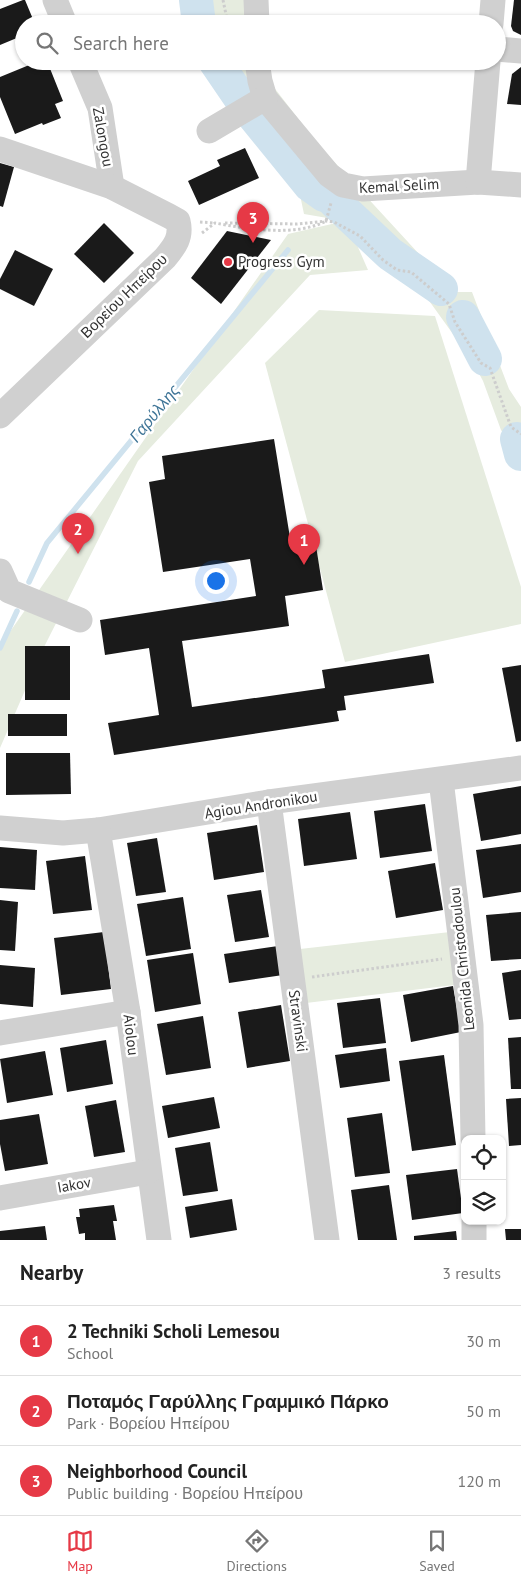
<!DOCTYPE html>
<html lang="en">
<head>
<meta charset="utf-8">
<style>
	:root { --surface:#fff; --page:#f2f2f2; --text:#222; --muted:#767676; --line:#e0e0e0; --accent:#e63946 }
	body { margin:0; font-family:"PT Sans",sans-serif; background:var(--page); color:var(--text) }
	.controls { position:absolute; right:15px; bottom:15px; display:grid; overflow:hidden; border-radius:10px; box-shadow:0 1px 4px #0004 }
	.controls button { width:45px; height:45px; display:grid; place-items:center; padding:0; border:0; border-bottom:1px solid var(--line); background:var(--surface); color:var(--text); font:25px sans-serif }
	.you { position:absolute; left:215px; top:580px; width:18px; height:18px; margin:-12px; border:4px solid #fff; border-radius:50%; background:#1a73e8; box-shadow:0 0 0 8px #1a73e833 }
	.badge { display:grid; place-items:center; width:32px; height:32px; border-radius:50%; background:var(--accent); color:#fff; font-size:16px; font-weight:700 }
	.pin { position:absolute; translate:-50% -41px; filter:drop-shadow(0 1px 2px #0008) }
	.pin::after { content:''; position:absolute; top:26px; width:18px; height:15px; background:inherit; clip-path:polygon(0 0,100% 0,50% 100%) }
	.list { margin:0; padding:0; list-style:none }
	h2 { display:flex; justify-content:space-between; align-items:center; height:65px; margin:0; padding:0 20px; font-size:21px }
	h2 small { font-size:16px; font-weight:400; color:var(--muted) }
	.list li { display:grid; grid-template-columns:32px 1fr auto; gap:15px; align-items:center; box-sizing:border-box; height:70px; padding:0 20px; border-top:1px solid var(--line) }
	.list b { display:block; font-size:19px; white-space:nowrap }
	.list p { margin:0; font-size:16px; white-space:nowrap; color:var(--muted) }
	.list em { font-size:16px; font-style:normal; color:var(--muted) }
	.icon { flex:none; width:28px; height:28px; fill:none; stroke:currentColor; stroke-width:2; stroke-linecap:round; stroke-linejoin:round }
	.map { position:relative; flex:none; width:521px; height:1240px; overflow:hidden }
	.search { position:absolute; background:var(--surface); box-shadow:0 1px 4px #0004; left:15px; right:15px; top:15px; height:55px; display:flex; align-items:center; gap:12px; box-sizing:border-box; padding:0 18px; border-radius:28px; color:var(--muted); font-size:19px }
	.sheet { height:275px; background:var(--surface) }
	nav { display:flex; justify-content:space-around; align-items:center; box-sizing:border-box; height:70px; border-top:1px solid var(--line); background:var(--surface); font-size:14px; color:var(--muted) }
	nav a { display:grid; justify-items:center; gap:2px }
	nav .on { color:var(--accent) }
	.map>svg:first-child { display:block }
	.green { fill:#e6ecdf }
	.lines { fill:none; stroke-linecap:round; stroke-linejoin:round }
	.stream { stroke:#cfe2ee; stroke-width:5.5 }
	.river { stroke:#cfe2ee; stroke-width:34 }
	.building { fill:#1a1a1a }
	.path { stroke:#cdcdcd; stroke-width:3; stroke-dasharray:2.5 2.5; stroke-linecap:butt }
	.minor { stroke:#d0d0d0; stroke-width:25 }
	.poi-dot { fill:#e63946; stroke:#fff; stroke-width:2 }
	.labels { text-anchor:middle; stroke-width:5; stroke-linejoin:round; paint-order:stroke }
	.street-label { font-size:15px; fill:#333; stroke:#fff }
	.poi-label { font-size:15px; fill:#333; stroke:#fff; text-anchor:start }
	.water-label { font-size:16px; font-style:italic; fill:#3f7597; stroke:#fff }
</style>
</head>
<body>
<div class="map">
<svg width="521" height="1240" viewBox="0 0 521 1240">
	<rect width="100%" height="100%" fill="#fff"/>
	<g class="green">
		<polygon points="183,0 246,0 253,24 189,24 186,22"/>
		<polygon points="233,61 263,61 269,81 317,143 454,292 472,292 509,389 521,407 521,461 501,430 483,381 473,362 407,270 347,222 368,270 310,275 138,461 43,649 0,748 0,646 288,234 345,221 304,214 296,176 277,169 262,127"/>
		<polygon points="319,310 435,316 521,587 521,624 345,662 265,363"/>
		<polygon points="450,932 454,985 306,1003 300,949"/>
	</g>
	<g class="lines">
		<g class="stream">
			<polyline points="29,582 47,543 288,250"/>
			<polyline points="0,648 17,611"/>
		</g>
		<g class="river">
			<polyline points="196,0 199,24"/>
			<polyline points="215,61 245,105 310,185 324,195"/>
			<polyline points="335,202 390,254 441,289"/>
			<polyline points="463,317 485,359"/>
			<polyline points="517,439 521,454"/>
		</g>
	</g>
	<g class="building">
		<polygon points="23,0 25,0 35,24 24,24 24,35 0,45 0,9"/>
		<polygon points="514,0 521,0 521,35 513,31 511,26"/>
		<polygon points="39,61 47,61 63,101 55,104 61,118 43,125 42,123 15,134 0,97 0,77"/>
		<polygon points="521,67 521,105 507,104 512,74"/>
		<polygon points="245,148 259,178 199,205 188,181 220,166 217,160"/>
		<polygon points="0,163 14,167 3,207 0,206"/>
		<polygon points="104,223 134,253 104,283 74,254"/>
		<polygon points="227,231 271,240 221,304 191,278"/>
		<polygon points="15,250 53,269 34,306 0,289 0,279"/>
		<polygon points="274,439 292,550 316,546 323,590 285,596 289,626 182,641 192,707 325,688 322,670 429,654 434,683 344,696 346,710 337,711 339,721 114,755 108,723 159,715 149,648 105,655 100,620 256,596 250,559 163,572 149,482 165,479 162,456"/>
		<rect x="25" y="646" width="45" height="54"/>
		<polygon points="521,665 521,741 516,742 502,668"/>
		<rect x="8" y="714" width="59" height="22"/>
		<polygon points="6,753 70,753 71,794 6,795"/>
		<polygon points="521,786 521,834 481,841 473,794"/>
		<polygon points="425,804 432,851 380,858 374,811"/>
		<polygon points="350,812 357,859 304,866 298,819"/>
		<polygon points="257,825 264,872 214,880 207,833"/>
		<polygon points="157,838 166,892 136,896 127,843"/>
		<polygon points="521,844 521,892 483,898 476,850"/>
		<polygon points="0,847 37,850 35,890 0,888"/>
		<polygon points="85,856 92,910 53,914 46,861"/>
		<polygon points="435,863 443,910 396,918 388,871"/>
		<polygon points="261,890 269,937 235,942 227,895"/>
		<polygon points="183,897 191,949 146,956 137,904"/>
		<polygon points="0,900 18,902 15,951 0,950"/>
		<polygon points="521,912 521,959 491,961 486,915"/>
		<polygon points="104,932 111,989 61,995 54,938"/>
		<polygon points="278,946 283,975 229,983 224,954"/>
		<polygon points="193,953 201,1004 155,1012 147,960"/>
		<polygon points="0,965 35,968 33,1007 0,1004"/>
		<polygon points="521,970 521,1019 509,1020 502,973"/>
		<polygon points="453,986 461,1032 411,1042 403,995"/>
		<polygon points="380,998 386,1043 343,1048 337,1003"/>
		<polygon points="281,1005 290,1061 247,1068 238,1012"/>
		<polygon points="203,1016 211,1068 166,1075 157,1024"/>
		<polygon points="521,1037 521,1089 511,1089 508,1038"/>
		<polygon points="106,1040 113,1084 67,1092 60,1048"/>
		<polygon points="386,1048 390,1081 340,1088 335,1055"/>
		<polygon points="45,1051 53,1095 7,1103 0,1059"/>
		<polygon points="444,1055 456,1145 412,1151 399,1061"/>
		<polygon points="214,1097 220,1128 168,1138 162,1106"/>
		<polygon points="521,1098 521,1145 509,1146 506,1099"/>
		<polygon points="116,1100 125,1152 94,1157 85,1106"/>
		<polygon points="382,1113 390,1173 355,1177 347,1118"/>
		<polygon points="39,1114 48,1164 5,1171 0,1144 0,1120"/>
		<polygon points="210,1142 218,1191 183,1196 175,1148"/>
		<polygon points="457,1169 463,1213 412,1220 406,1175"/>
		<polygon points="389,1185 397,1240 358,1240 351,1190"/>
		<polygon points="232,1199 237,1230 190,1238 185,1207"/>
		<polygon points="114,1205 117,1221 113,1221 116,1240 85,1240 85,1233 79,1234 76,1217 80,1217 79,1209"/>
		<polygon points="45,1226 47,1240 0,1240 0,1231"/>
		<polygon points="505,1229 521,1229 521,1240 506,1240"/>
		<polygon points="456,1231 457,1240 414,1240 414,1236"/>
	</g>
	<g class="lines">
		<g class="path">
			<polyline points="223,0 228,24"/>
			<polyline points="200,222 214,223"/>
			<polyline points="225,223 297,224 326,221 334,222 360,236 383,260 397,270 411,272 449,304 455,322 481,363 490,368 511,427 521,434"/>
			<path d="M202 233 215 223C247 229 296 237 326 221L331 203"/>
			<polyline points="312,977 442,959"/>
		</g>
		<g class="minor">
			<polyline points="55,0 65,24"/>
			<polyline points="256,0 257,24"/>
			<polyline points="491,24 493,0"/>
			<polyline points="497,49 521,51"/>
			<polyline points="80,61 100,108 112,187"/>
			<polyline points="257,61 260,81 265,98 329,175 343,185 363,189 478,182 521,185"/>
			<polyline points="209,131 265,98"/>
			<path d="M0 149 112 187 169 216 178 221C182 237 175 246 165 258L0 416"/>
			<polyline points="478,182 488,61"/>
			<polyline points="0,571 9,591 80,620"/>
			<polyline points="441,780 471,1025 473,1139"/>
			<polyline points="269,802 327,1240"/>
			<polyline points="0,828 63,833 98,830 269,802 521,768"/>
			<polyline points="98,830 128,1012 159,1240"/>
			<polyline points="0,1033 128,1012"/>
			<polyline points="0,1198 148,1172"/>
			<polyline points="474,1221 474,1240"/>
		</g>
	</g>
	<circle class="poi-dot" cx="228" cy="262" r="5"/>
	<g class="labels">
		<g class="street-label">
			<text transform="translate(103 137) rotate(80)" y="5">Zalongou</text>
			<text transform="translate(399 186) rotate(-3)" y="5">Kemal Selim</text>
			<text transform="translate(124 296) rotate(-44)" y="5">Βορείου Ηπείρου</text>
			<text transform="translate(261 805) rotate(-9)" y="5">Agiou Andronikou</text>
			<text transform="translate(462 959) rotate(-96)" y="5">Leonida Christodoulou</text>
			<text transform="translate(298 1021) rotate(82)" y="5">Stravinski</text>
			<text transform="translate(131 1035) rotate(83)" y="5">Aiolou</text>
			<text transform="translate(74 1185) rotate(-10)" y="5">Iakov</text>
		</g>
		<g class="poi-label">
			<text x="238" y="267">Progress Gym</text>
		</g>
		<g class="water-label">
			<text transform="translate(154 413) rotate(-51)" y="6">Γαρύλλης</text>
		</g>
	</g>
</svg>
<div class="controls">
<button><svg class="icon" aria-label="locate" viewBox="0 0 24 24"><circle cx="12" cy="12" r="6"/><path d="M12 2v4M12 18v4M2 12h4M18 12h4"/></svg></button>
<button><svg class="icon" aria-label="layers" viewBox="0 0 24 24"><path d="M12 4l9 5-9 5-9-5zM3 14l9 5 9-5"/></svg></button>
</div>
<div class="you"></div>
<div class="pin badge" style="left:304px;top:565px">1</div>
<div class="pin badge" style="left:78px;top:554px">2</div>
<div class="pin badge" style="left:253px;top:243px">3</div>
<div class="search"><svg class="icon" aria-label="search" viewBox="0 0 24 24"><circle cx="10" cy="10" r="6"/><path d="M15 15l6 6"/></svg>Search here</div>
</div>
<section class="sheet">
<h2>Nearby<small>3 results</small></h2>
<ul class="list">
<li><span class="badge">1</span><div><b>2 Techniki Scholi Lemesou</b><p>School</p></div><em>30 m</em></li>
<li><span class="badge">2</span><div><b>Ποταμός Γαρύλλης Γραμμικό Πάρκο</b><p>Park · Βορείου Ηπείρου</p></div><em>50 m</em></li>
<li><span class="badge">3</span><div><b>Neighborhood Council</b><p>Public building · Βορείου Ηπείρου</p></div><em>120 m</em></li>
</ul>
</section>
<nav>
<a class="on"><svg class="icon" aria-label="map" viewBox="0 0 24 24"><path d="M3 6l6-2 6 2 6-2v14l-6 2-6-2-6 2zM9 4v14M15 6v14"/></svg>Map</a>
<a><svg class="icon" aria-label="directions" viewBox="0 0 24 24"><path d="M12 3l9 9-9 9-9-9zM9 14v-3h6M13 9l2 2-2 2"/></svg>Directions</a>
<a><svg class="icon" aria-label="saved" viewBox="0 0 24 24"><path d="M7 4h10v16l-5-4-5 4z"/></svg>Saved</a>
</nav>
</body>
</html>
